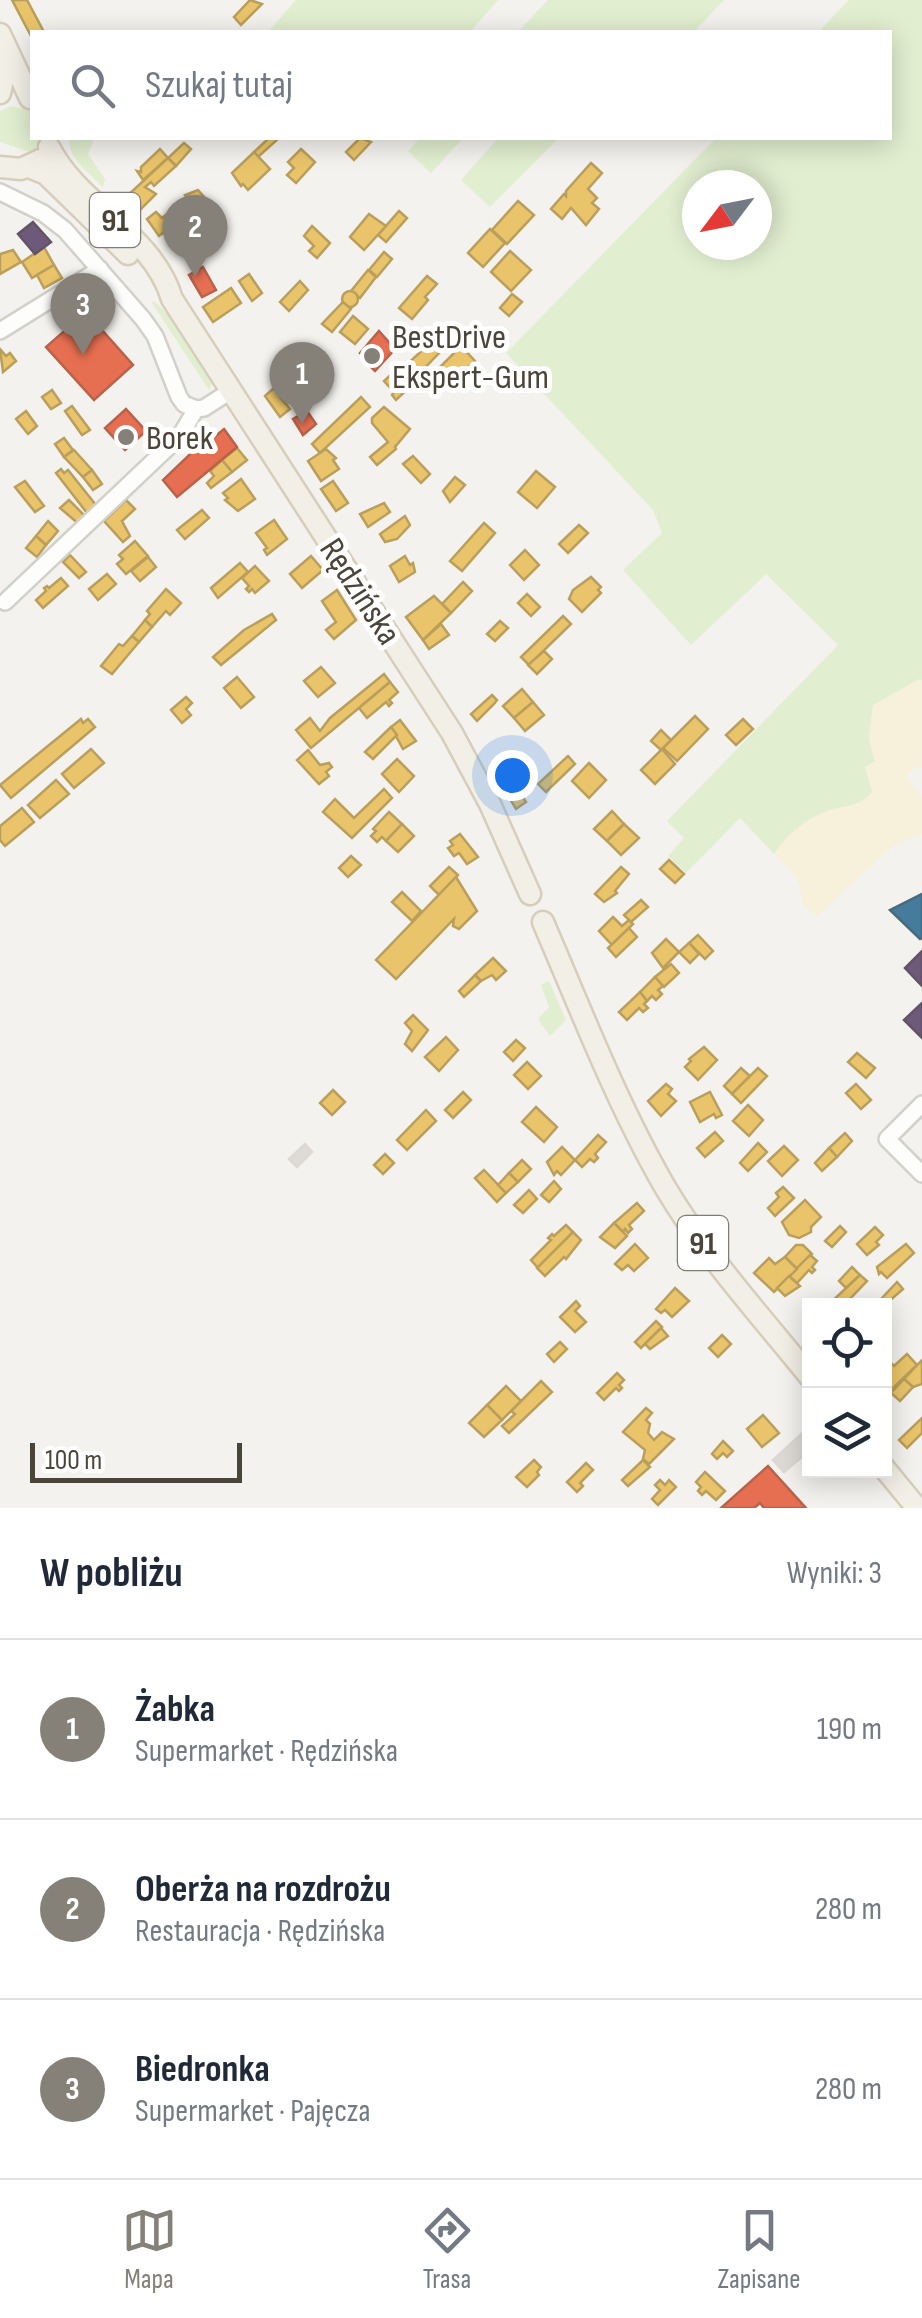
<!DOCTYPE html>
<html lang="pl">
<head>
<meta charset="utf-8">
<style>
	:root { --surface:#fff; --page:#f2f2f3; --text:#1f2937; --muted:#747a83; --line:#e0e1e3; --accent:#868178 }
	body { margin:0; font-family:"Sofia Sans Condensed",sans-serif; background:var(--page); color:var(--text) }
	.controls { position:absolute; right:30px; bottom:30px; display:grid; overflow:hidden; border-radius:0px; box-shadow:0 5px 25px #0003 }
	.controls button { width:90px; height:90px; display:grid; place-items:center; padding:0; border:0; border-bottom:2px solid var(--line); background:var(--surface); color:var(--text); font:50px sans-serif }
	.compass { position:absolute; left:682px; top:170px; width:90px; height:90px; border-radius:50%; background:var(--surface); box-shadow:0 5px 25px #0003; rotate:238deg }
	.scale { position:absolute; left:30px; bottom:25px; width:212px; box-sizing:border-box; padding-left:10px; border:5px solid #4b4439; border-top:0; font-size:28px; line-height:35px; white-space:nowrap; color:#4b4439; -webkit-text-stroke:8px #fff; paint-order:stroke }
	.you { position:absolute; left:512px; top:775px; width:35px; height:35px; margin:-25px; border:8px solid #fff; border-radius:50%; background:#1a73e8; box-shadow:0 0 0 15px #1a73e833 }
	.badge { display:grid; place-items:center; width:65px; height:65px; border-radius:50%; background:var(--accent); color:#fff; font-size:32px; font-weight:700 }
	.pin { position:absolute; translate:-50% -82px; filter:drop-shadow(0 2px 5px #0008) }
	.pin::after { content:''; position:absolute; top:52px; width:35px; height:30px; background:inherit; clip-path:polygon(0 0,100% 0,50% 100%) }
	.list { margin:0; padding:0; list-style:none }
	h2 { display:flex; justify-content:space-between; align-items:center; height:130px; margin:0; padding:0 40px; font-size:42px }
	h2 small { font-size:32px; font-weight:400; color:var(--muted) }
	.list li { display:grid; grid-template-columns:65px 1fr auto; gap:30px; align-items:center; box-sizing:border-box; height:180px; padding:0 40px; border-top:2px solid var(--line) }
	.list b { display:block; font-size:38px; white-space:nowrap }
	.list p { margin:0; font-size:32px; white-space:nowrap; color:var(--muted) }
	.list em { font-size:32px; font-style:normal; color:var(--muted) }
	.icon { flex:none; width:55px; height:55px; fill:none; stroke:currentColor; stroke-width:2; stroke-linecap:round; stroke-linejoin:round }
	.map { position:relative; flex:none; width:922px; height:1508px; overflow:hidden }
	.search { position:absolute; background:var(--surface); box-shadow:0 5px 25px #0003; left:30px; right:30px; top:30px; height:110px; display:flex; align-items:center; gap:25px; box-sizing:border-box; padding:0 35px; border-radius:0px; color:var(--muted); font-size:38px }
	.sheet { height:670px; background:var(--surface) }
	nav { display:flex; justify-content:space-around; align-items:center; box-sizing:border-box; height:140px; border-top:2px solid var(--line); background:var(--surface); font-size:28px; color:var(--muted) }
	nav a { display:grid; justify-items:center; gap:5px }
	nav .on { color:var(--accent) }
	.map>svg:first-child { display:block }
	.green { fill:#e1eecf; fill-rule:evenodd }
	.sand { fill:#f7f0da }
	.homes { fill:#e9c46a; stroke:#ba9e5b; stroke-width:2.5 }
	.shops { fill:#e76f51; stroke:#b8624a; stroke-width:2.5 }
	.offices { fill:#6d597a; stroke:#635366; stroke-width:2.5 }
	.public { fill:#457b9d; stroke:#476a7f; stroke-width:2.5 }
	.building { fill:#dedbd6; stroke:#dcd9d4; stroke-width:2.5 }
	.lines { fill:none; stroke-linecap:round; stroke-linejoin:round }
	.minor-casing { stroke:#d2d0cb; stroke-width:20 }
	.major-casing { stroke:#d6cebb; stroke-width:25 }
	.minor { stroke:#fdfdfc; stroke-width:15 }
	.major { stroke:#f2efe6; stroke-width:20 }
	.poi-dot { fill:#868178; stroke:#fff; stroke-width:4 }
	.labels { text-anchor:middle; stroke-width:10; stroke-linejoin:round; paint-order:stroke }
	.shield { fill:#fff; stroke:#817c74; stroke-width:2.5 }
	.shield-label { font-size:32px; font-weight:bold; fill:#4b4439 }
	.poi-label { font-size:35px; fill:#4b4439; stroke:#fff; text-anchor:start }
	.street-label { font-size:35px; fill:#4b4439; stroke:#fff }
</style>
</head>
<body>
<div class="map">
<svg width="922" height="1508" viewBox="0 0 922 1508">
	<rect width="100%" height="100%" fill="#f4f2ee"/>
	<g class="green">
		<polygon points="296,0 498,0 470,32 268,32"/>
		<polygon points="548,0 724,0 694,32 518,32"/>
		<path d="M849 0H922V680L873 705 869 739 875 762 865 767 873 792C858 807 849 805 830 810 808 817 786 835 774 854L740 818 686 873 668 856 684 838 667 821 838 645 766 574 691 645 623 570 662 533 653 510 506 353 716 138H890V32H818ZM697 185H757V245H697Z"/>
		<polygon points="11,106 32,111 32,138 42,138 33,153 0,142 0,111"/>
		<path d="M69 138H90L93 142 88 154 105 179 103 187C88 172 68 159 69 138Z"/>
		<polygon points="420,138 463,138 431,173 408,151"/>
		<polygon points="498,138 559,138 490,207 461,180"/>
		<path d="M154 301C177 323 202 352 212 383L209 390 152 303Z"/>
		<polygon points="549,981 566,1020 550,1036 538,1019 549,1007 541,985"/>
	</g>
	<path class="sand" d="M919 679 922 680V768H914L905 776 922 797V834L894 845 817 916 803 905 798 879 774 854C786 835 808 817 830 810 850 804 856 809 872 792L865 767 875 761 869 739 873 705Z"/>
	<g class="homes">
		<polygon points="12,0 27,0 44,32 32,32 32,38"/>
		<polygon points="250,0 262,4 241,25 234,17"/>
		<polygon points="269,138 279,138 258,157 254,152"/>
		<polygon points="360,138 371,142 354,160 346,152"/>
		<polygon points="184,143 191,149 176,166 168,158"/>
		<polygon points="160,149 168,158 143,180 137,171 141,172 141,167"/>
		<polygon points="301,149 315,162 296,183 287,175 294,168 288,162"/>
		<polygon points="254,152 270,169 248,190 243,184 241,186 232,173"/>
		<polygon points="168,158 176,166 154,186 151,182 145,187 156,194 140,210 127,196"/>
		<polygon points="591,163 602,173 588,189 597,198 592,203 599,209 586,225 571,208 562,219 551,209 564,194 566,196 566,191"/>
		<polygon points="198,190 206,199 159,236 147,219 156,212 162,218 187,198 185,195"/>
		<polygon points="518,201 534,215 507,244 492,230"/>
		<polygon points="399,211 407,218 386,242 378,235"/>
		<polygon points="369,214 386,226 364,250 350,237"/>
		<polygon points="312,226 330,243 317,258 309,251 314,246 304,236"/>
		<polygon points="490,229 505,243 483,267 468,253"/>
		<polygon points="44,247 54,265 32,278 22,262"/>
		<polygon points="13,250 21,262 0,274 0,254"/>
		<polygon points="510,251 531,270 511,291 491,272"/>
		<polygon points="384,252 392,259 377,277 369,270"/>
		<polygon points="54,265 62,278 44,288 37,275"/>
		<polygon points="368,270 376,277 360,298 351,291"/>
		<polygon points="249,274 262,293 252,301 239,281"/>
		<polygon points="427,276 437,284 425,297 428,300 412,319 399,308"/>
		<polygon points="300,281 308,290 289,311 280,302"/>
		<polygon points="231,288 241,303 213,322 203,307"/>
		<circle cx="350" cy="299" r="8"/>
		<polygon points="512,294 522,302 509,316 500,308"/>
		<polygon points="343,302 351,309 332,332 322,324"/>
		<polygon points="353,316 368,329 355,344 340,332"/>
		<polygon points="433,340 442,350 411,382 401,370"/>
		<polygon points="461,346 475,361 448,387 434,373"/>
		<polygon points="0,349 6,356 10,353 16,361 3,372"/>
		<polygon points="303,361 310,369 292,386 285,378"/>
		<polygon points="398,368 413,384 396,400 392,395 394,392 384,381"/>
		<polygon points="285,378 292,386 280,397 290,409 280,417 265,396"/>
		<polygon points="323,382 328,389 306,408 301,402"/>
		<polygon points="52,390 61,403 51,409 42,397"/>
		<polygon points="361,397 370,407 320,453 312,444"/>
		<polygon points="72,406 90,430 82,435 65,411"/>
		<polygon points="384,407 410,429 395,447 396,449 377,465 370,457 388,442 372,423 372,418"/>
		<polygon points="26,411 37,426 28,434 16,419"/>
		<polygon points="64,438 73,450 64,457 55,444"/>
		<polygon points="237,448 247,460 232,472 222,460"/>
		<polygon points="326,449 336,458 333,460 339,469 321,481 308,461"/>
		<polygon points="74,450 92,470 83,477 64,457"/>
		<polygon points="413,456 430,474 421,483 403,464"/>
		<polygon points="222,460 232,472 211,488 207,483 214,476 210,471"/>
		<polygon points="61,469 64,473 68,470 96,505 87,513 56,473"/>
		<polygon points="92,470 102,484 93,490 83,477"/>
		<polygon points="536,471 555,487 537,508 518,492"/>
		<polygon points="455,477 465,485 450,502 443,491"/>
		<polygon points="241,479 255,499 238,511 225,500 228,498 223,493"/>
		<polygon points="25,481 44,506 35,512 15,487"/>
		<polygon points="333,481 348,503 336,511 321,489"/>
		<polygon points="69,500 87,518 80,525 60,508"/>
		<polygon points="126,500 135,509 122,521 130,536 123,542 104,521"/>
		<polygon points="384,503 390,512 368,527 360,514"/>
		<polygon points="202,510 209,518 185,539 177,530"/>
		<polygon points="405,516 410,525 397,539 385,542 380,534"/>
		<polygon points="274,520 287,539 267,555 264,550 267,548 256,533"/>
		<polygon points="48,521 58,531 46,545 36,536"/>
		<polygon points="484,523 495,533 462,571 450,561"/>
		<polygon points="579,525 588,533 568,553 559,544"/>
		<polygon points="36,536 46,545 37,557 26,548"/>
		<polygon points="135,541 148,556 126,574 117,564 123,559 119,555"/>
		<polygon points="525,550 539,565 524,580 510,565"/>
		<polygon points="70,555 86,572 79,578 63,562"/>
		<polygon points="311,556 323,570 302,588 290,574"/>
		<polygon points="405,556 410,565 413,563 415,572 399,582 390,566"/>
		<polygon points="148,557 156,567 140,581 131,571"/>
		<polygon points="240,563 248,572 218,598 211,588"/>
		<polygon points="255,566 269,581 255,593 252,589 249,592 246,589 249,586 242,578"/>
		<polygon points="107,574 116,584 98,600 89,589"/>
		<polygon points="591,577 601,587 598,590 601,593 582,612 569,599 573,590"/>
		<polygon points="61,578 68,586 43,608 36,600 46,591 44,588 47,586 49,588"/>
		<polygon points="463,582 472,591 451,613 442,604"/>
		<polygon points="166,589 181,603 170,615 166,611 152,627 145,620 150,614 147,611"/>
		<polygon points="337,590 356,620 334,639 326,630 336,622 322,601"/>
		<polygon points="527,594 540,607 531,616 518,603"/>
		<polygon points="434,596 451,613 423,640 406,617"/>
		<polygon points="272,614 276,620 221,665 213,657 244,630"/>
		<polygon points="563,616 571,624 529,665 521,657"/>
		<polygon points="145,620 152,627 139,642 132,636"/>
		<polygon points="500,621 508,628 495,641 487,634"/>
		<polygon points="441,624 449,635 429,649 423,640"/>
		<polygon points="132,636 139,642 112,674 101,666 119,644 123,646"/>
		<polygon points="544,651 552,659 537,674 528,665"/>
		<polygon points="321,667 335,683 318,697 304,681"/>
		<polygon points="384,674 390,682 311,748 296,730 310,718 320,731 330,718"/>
		<polygon points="237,677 254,697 241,708 224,688"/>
		<polygon points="390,682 398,692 389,700 392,703 389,706 386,702 367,718 359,708"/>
		<polygon points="522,689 533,702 514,718 503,706"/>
		<polygon points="492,695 497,700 494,704 477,721 471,714"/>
		<polygon points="186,697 192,703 186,709 191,715 182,723 171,710"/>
		<polygon points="533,702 544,715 525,731 514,718"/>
		<polygon points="695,716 708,729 677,761 663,748"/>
		<polygon points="81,719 83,723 88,719 95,727 11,798 0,785"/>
		<polygon points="743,719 753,729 736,745 726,735"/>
		<polygon points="400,720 416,741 403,749 391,727"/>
		<polygon points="391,727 397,735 373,759 365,752"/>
		<polygon points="661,730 671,740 661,750 651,741"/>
		<polygon points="91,749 104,763 74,788 62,774"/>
		<polygon points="662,749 675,764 655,784 641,770"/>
		<polygon points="308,750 320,765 329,763 332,767 326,772 329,776 319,784 297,760"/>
		<polygon points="568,756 575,764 546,792 538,784"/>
		<polygon points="397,759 414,776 399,792 382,774"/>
		<polygon points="589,763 606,780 589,798 572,781"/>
		<polygon points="56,780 69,794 40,818 28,805"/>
		<polygon points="513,781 526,802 516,809 503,787"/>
		<polygon points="384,789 392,798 352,838 323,812 335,799 354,818"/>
		<polygon points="22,808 34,822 5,846 0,840 0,826"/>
		<polygon points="612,811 624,824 607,841 594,829"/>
		<polygon points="389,812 402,824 386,841 382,837 377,842 371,836 376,831 373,829"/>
		<polygon points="402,824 414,836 398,852 386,841"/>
		<polygon points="624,824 639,838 621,855 607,841"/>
		<polygon points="460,834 478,857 467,864 459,853 454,856 448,848 453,845 450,841"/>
		<polygon points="351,856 361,865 348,877 339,868"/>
		<polygon points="669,860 684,874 675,883 660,869"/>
		<polygon points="449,867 458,875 439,895 430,886"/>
		<polygon points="621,867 629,874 615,891 617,893 604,902 595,894"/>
		<polygon points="456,877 477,911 459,929 453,926 454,919 396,979 376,960"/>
		<polygon points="402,892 421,911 412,921 392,902"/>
		<polygon points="641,900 648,907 631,922 624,915"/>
		<polygon points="613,917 622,926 629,920 633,924 612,945 599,931"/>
		<polygon points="629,928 637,937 616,957 608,948"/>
		<polygon points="698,935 713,951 705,959 689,943"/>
		<polygon points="666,939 679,952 663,968 652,953"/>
		<polygon points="689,943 699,954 690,963 679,952"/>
		<polygon points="493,958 506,971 496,980 492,975 481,981 475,975"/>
		<polygon points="671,964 679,973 664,987 655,977"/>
		<polygon points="475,975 481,981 464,997 459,991"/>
		<polygon points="655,977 663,986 658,990 662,994 656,1000 652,996 647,1001 640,992"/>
		<polygon points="640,992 647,1001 644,1004 648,1008 643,1012 639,1008 627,1020 619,1012"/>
		<polygon points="413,1015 428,1030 412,1051 405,1044 412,1031 405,1023"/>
		<polygon points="446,1037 458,1050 439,1071 425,1057"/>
		<polygon points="516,1040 525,1048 513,1061 504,1052"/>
		<polygon points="704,1047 717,1060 698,1080 685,1067 691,1061 689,1059"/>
		<polygon points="857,1053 875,1068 866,1078 848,1062"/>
		<polygon points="527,1062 541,1076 528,1089 514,1075"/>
		<polygon points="741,1068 750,1076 732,1094 724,1086"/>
		<polygon points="758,1068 767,1076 741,1103 732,1094"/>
		<polygon points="666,1084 672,1089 668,1094 676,1101 661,1116 648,1101"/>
		<polygon points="856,1084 871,1100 861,1109 846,1093"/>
		<polygon points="333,1090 345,1102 332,1115 320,1103"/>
		<polygon points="463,1092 471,1100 453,1118 445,1110"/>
		<polygon points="710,1092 722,1115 716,1118 714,1114 700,1122 690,1102"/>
		<polygon points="748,1105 763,1120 749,1136 733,1121"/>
		<polygon points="536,1107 557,1127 544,1142 522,1122"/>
		<polygon points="426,1110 436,1121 407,1150 397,1140"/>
		<polygon points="715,1132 723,1141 705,1157 697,1148"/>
		<polygon points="845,1133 852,1141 837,1157 829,1148"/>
		<polygon points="598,1135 606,1142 595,1154 598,1158 594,1162 590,1159 582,1167 575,1160"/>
		<polygon points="758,1143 767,1152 748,1171 740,1163"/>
		<polygon points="784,1146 798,1160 782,1176 768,1161"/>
		<polygon points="562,1147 575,1160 561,1175 557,1171 554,1175 547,1162"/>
		<polygon points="829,1148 837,1157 822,1171 815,1163"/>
		<polygon points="385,1154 394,1163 383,1174 374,1165"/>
		<polygon points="522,1160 531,1169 518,1182 509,1173"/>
		<polygon points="484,1170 506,1193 497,1202 475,1178"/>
		<polygon points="509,1173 518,1182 506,1193 498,1185"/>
		<polygon points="554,1181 561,1189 549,1202 541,1195"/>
		<polygon points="783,1187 794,1198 775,1216 768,1208 779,1197 776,1193"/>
		<polygon points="529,1190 537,1199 523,1213 514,1205"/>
		<polygon points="805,1200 821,1217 811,1227 811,1232 799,1238 789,1235 782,1222"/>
		<polygon points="637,1203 644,1211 629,1225 632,1229 628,1233 625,1229 623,1232 614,1223"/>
		<polygon points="614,1223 627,1236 615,1248 600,1237"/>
		<polygon points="566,1225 573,1232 538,1268 531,1260 551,1240 548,1238 552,1234 554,1236"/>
		<polygon points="840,1226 846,1232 832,1247 825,1241"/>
		<polygon points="875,1227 883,1235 876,1242 879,1245 867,1255 857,1244"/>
		<polygon points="573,1232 581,1240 566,1259 564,1257 545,1276 537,1268"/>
		<polygon points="635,1244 648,1258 634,1271 628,1265 622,1270 615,1264"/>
		<polygon points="906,1244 914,1253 887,1278 881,1272 879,1274 877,1267"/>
		<polygon points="796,1245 803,1245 812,1254 797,1269 785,1257"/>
		<polygon points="810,1255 817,1261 812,1267 815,1270 812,1273 809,1270 797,1283 789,1276"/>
		<polygon points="785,1257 797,1269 774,1292 754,1273 769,1258 775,1264"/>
		<polygon points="852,1267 860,1275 846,1288 839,1281"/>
		<polygon points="860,1275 867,1281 843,1306 827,1306"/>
		<polygon points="789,1276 800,1286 785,1296 777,1288"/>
		<polygon points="897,1282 903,1289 887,1303 882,1298"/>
		<polygon points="675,1288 689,1301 672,1317 665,1310 661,1313 656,1309"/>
		<polygon points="576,1301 580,1306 575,1311 586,1322 575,1332 560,1317"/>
		<polygon points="656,1321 662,1327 641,1348 635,1342"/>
		<polygon points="661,1328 668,1336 650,1349 645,1344"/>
		<polygon points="722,1335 731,1344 718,1357 709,1348"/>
		<polygon points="560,1342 567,1349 554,1362 547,1354"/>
		<polygon points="907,1354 917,1365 891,1390 884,1383 884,1368 891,1363 894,1366"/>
		<polygon points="922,1360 922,1384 913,1387 904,1379"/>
		<polygon points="617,1373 624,1380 619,1385 622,1388 619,1391 616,1388 604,1400 597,1393"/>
		<polygon points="904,1379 913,1387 900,1401 891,1393"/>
		<polygon points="541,1381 552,1392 509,1433 502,1426 515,1414 511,1411"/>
		<polygon points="506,1386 521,1401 502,1420 487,1405"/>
		<polygon points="487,1405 502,1420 484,1437 469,1423"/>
		<polygon points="646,1408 652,1413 646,1420 650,1424 648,1433 654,1440 662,1432 674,1439 649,1464 643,1459 645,1450 623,1432"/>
		<polygon points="763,1415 779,1433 762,1447 747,1429"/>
		<polygon points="922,1418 922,1433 907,1448 899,1440"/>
		<polygon points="723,1441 733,1451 727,1457 723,1453 717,1459 712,1454"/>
		<polygon points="534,1460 541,1467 537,1472 539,1475 527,1487 516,1477"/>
		<polygon points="643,1460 650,1467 628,1486 622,1480"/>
		<polygon points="586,1463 593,1470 580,1483 583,1486 577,1492 567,1482"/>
		<polygon points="705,1472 725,1491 716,1500 706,1491 702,1495 698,1491 701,1487 696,1482"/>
		<polygon points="660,1480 665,1485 669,1480 676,1487 658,1505 652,1499 660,1490 655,1485"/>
	</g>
	<g class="shops">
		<polygon points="203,267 216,290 202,297 189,275"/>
		<polygon points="86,312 133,365 94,400 46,347"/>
		<polygon points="379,331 395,349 375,371 371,367 373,364 360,353"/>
		<polygon points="126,409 146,431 125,450 105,428"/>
		<polygon points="307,411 316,424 303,435 293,419"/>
		<polygon points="224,429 237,447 177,497 163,480 209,436 212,439"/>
		<polygon points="768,1466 806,1508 764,1508 760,1503 754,1508 721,1508"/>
	</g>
	<g class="offices">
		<polygon points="33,222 51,242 35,254 18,234"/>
		<polygon points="922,951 922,986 905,968"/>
		<polygon points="922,1003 922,1038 904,1020"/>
	</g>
	<polygon class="public" points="922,894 922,938 920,939 890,910"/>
	<g class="building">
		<polygon points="305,1144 312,1152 297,1167 289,1159"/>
		<polygon points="809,1427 810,1450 784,1472 773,1460"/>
	</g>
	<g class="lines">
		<defs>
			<g id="minor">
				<polyline points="0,192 43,213 65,230 143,319 155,336 179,397 184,404 196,409"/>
				<polyline points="0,331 100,269"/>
				<polyline points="5,602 180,436 196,409 204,408 232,390"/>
				<polyline points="922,1104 887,1139 922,1174"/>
			</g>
			<g id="major">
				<polyline points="0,34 30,98"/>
				<path d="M0 93C5 80 0 67 7 54"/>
				<path d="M49 147C78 205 153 234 172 299L452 733 490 804 530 894"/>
				<polyline points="0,167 21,169 40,160"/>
				<polyline points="29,167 46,174 128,254"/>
				<path d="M543 922C581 1010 617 1104 665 1187 705 1255 760 1315 810 1377"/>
				<polyline points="884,1468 917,1508"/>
			</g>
		</defs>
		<use href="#minor" class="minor-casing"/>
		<use href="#major" class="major-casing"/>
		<use href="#minor" class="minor"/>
		<use href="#major" class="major"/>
	</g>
	<g class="poi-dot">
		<circle cx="372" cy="356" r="10"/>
		<circle cx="126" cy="437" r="10"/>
	</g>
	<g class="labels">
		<g class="shield">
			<rect x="90" y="193" width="50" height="54" rx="8"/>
			<rect x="678" y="1216" width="50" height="54" rx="8"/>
		</g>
		<g class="shield-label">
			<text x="115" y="231">91</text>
			<text x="703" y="1254">91</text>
		</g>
		<g class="poi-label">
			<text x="392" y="348">BestDrive<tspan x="392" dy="40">Ekspert-Gum</tspan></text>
			<text x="146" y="449">Borek</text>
		</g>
		<g class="street-label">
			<text transform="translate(361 591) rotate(57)" y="12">Rędzińska</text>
		</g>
	</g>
</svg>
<div class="controls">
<button><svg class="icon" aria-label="locate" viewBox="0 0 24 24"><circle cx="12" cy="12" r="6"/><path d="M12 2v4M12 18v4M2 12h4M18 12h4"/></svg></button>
<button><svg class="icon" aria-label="layers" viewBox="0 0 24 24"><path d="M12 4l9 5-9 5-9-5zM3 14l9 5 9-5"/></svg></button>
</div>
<svg class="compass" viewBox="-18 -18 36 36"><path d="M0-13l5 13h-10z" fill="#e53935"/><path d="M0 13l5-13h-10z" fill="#747a83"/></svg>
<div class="scale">100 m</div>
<div class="you"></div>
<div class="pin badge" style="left:302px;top:424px">1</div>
<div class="pin badge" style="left:195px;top:277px">2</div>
<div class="pin badge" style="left:83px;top:355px">3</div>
<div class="search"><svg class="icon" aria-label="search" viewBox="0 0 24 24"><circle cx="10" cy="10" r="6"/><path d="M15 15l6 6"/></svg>Szukaj tutaj</div>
</div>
<section class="sheet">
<h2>W pobliżu<small>Wyniki: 3</small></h2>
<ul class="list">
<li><span class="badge">1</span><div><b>Żabka</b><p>Supermarket · Rędzińska</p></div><em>190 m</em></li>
<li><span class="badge">2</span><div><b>Oberża na rozdrożu</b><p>Restauracja · Rędzińska</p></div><em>280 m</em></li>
<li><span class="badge">3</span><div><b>Biedronka</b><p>Supermarket · Pajęcza</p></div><em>280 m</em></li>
</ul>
</section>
<nav>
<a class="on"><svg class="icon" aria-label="map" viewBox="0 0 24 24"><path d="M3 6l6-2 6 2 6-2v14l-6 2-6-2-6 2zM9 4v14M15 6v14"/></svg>Mapa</a>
<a><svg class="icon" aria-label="directions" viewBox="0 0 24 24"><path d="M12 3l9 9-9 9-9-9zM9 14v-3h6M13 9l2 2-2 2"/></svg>Trasa</a>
<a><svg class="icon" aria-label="saved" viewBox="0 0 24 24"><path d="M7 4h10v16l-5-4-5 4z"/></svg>Zapisane</a>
</nav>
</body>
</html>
